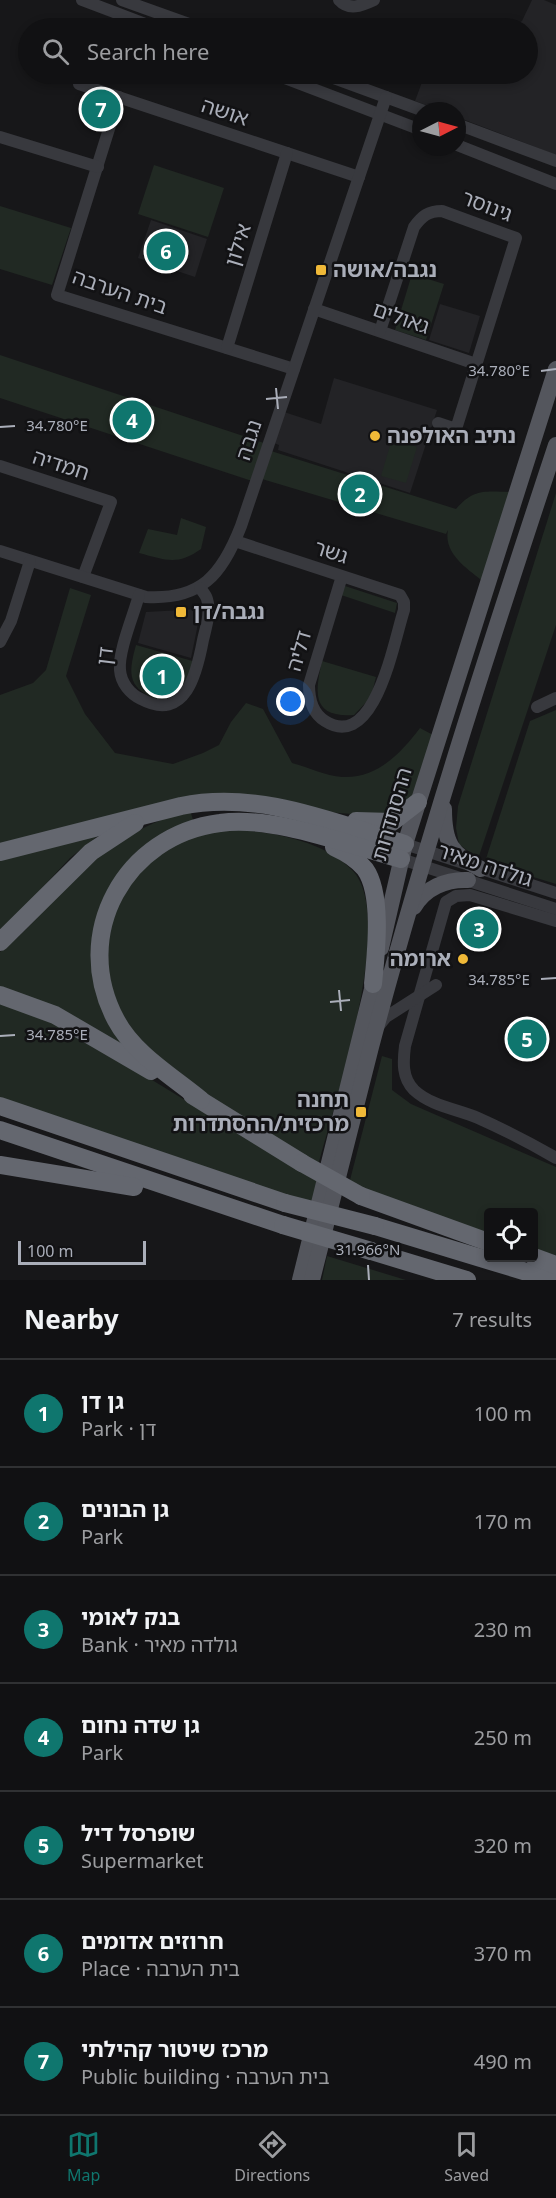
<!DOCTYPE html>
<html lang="en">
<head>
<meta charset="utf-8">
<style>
	:root { --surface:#111113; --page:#1e1f21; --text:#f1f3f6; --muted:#9c9da0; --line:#303133; --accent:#0f766e }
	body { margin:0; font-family:"Noto Sans","Noto Sans Hebrew",sans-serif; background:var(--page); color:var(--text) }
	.controls { position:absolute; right:18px; bottom:18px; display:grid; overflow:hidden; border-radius:6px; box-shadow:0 3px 9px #0003 }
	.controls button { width:54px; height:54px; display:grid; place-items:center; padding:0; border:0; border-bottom:2px solid var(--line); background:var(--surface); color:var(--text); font:30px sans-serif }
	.compass { position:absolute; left:412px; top:102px; width:54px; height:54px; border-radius:50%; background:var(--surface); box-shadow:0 3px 9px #0003; rotate:84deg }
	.scale { position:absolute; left:18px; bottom:15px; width:128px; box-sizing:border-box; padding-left:6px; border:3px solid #aaaeb9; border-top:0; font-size:16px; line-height:21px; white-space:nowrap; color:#aaaeb9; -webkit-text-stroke:4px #121214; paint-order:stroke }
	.you { position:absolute; left:291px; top:702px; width:21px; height:21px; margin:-15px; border:4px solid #fff; border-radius:50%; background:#1a73e8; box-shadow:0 0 0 9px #1a73e833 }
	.badge { display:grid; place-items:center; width:39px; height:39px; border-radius:50%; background:var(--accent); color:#fff; font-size:20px; font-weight:700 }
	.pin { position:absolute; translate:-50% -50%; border:3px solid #fff; box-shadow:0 2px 6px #0006 }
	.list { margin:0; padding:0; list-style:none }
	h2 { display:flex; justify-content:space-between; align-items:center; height:78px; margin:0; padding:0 24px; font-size:26px }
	h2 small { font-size:20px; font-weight:400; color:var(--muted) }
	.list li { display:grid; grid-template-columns:39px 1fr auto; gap:18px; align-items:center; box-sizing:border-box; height:108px; padding:0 24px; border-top:2px solid var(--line) }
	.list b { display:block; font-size:22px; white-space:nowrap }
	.list p { margin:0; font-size:20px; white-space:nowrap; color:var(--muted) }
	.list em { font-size:20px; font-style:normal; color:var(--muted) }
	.icon { flex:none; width:33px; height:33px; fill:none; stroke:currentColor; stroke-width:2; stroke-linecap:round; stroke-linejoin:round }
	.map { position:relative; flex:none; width:556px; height:1280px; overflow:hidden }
	.search { position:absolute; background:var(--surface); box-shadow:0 3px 9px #0003; left:18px; right:18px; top:18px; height:66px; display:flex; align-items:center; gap:15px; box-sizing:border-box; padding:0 21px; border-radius:33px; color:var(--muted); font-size:22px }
	.sheet { height:834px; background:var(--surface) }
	nav { display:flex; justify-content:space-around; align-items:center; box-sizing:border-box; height:84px; border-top:2px solid var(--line); background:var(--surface); font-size:16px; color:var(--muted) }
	nav a { display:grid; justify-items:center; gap:3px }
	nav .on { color:var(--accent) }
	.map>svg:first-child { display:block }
	.built { fill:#232326 }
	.green { fill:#212923 }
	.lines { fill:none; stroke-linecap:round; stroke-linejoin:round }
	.minor { stroke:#38393e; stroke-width:12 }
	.major { stroke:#54565d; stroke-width:16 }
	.highway { stroke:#64676f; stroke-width:18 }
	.highway-bridge { stroke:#64676f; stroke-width:18 }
	.ticks { fill:none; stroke:#aaaeb9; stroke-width:2 }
	.poi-dot { fill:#f0b938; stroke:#121214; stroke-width:2 }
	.labels { text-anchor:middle; stroke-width:5; stroke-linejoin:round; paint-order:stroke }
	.street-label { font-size:21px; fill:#aaaeb9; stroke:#121214 }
	.poi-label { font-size:21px; font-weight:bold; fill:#aaaeb9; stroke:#121214; text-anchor:start }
	.ticks-label { font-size:15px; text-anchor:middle; fill:#aaaeb9; stroke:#121214; stroke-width:5; stroke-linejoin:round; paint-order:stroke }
</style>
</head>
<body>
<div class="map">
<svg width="556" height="1280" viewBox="0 0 556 1280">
	<rect width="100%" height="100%" fill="#171719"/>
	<g class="built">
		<polygon points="532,0 544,0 556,5 556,155 457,117 457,111 442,111 415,101 425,74 528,74 528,28 507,28 522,21"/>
		<polygon points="151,220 207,239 195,277 138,258"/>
		<polygon points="440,304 480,316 469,353 429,340"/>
		<polygon points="334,378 437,410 410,493 278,450 279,445 274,443 284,412 321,424"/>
		<polygon points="201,609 191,658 138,643 146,612"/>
	</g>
	<g class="green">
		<polygon points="154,165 224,188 208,237 138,214"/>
		<polygon points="0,206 71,228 52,285 0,269"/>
		<polygon points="412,274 444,284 426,340 395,330"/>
		<polygon points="0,355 264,443 252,481 0,398"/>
		<polygon points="392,439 417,447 406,483 381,476"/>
		<path d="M271 451 456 509C475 487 487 492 514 492L484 582C469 570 443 554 448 530L446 534 262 479Z"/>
		<polygon points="556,493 556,625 478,859 459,844 456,828 458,806"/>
		<path d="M181 518 206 527 201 549C177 566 166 560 139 553L148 529 177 535Z"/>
		<polygon points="345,586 397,603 395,613 341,595"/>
		<path d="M70 588 91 595 66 676 85 714 115 753 173 764 203 753 219 745 231 722 246 703 263 709 292 763C308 767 326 776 342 777 377 779 401 753 420 728L433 735 419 787 404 807 392 814 378 816 313 811 249 796 0 847V695L33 683 46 670Z"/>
		<path d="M136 645 196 662 183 693 159 701C129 688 127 677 136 645Z"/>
		<path d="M322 661 376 677 371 697 354 715C311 718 315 692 322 661Z"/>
		<polygon points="556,710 556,884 485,862 530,721"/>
		<path d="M190 810 193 820 162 835 140 851 94 944 133 1049 0 989V952C24 934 42 912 62 890 98 853 139 824 190 810Z"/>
		<path d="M220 828C263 831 320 837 352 870 398 916 333 1107 318 1166L141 1052 104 990 112 899 177 837Z"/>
		<polygon points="104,831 70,858 0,933 0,860"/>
		<polygon points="0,1002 18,1003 103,1050 319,1182 313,1204 0,1098"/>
		<polygon points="382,1056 392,1059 392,1090 411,1104 556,1167 556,1259 534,1251 534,1212 488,1212 488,1235 373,1194 350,1180"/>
		<polygon points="327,1256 406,1280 322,1280"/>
	</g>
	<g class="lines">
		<g class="minor">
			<polyline points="82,0 156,28"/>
			<polyline points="122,0 200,28"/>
			<path d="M339 0C349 11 361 6 374 0"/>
			<polyline points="274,74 421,130"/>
			<polyline points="323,74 424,111"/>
			<polyline points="79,84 359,177"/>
			<polyline points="119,97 57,295 294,369"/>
			<polyline points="457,124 556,161"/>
			<polyline points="0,137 98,167"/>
			<polyline points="457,145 556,184"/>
			<polyline points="314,309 476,364"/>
			<path d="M380 331 414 227C422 216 428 211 442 211L516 238 456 429 438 423"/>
			<polyline points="227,348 287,153"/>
			<polyline points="0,466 111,502 83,577"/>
			<path d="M235 541 400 595 404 602V610C394 640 375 753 325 721 312 713 309 699 309 685L342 576"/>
			<path d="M0 551 146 597C201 600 222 575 241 526L386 97"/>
			<path d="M139 595C134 614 118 651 120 670 121 683 130 694 141 699 186 723 197 672 203 640 206 627 211 612 207 599 206 595 202 591 200 588"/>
			<polyline points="0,642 11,621 30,561"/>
			<polyline points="537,707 556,698"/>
			<polyline points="405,844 556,893"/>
			<polyline points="401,859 556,909"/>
			<path d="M556 921 470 895 456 896 446 902 405 1046C403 1062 402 1078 414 1090 431 1106 457 1109 478 1118 505 1130 530 1143 556 1158"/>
			<polyline points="377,1028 386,1017 436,985"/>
		</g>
		<g class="major">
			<path d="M444 809C444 843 451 854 481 869"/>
			<path d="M414 907C425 888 446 879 468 880"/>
			<polyline points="381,948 405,844 556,369"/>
			<polyline points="300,1280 376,973"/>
			<path d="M312 1280C332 1202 351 1125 371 1047 425 844 490 644 556 445"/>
		</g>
		<g class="highway">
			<polyline points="356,821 392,822 418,802"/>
			<path d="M334 847C345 852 357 859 365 869 383 894 376 954 373 984"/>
			<path d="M0 852 181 806C258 790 332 822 405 844"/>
			<polyline points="0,942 91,852 135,823"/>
			<polyline points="0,995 55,1015 151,1071"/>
			<polyline points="192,1095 302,1163"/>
			<path d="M201 1100C172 1076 134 1054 116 1020 70 934 125 835 220 823 273 815 348 845 401 859"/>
			<polyline points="0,1106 285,1203"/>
			<polyline points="0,1130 283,1225"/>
			<polyline points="0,1165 134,1187"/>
			<polyline points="361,1196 488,1242"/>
			<polyline points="375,1226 553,1280"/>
			<polyline points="371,1251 467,1280"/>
			<polyline points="534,1257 556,1265"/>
		</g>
		<g class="highway-bridge">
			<polyline points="302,1163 361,1196"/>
			<polyline points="285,1203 375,1226"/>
			<polyline points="283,1225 371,1251"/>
		</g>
	</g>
	<path class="ticks" d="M541 371 556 369M276 388 278 409M266 399 287 397M0 427 15 426M541 979 556 978M339 990 341 1011M330 1002 350 1000M0 1036 15 1035M368 1265 369 1280"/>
	<g class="poi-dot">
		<rect x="315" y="264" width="12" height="12" rx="3"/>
		<circle cx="375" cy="436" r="6"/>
		<rect x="175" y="606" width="12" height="12" rx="3"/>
		<circle cx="463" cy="959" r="6"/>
		<rect x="355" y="1106" width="12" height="12" rx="3"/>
	</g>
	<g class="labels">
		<g class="street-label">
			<text transform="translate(225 112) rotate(18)" y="7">אושה</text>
			<text transform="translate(487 206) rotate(21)" y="7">גינוסר</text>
			<text transform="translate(238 245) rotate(-73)" y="7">אילון</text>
			<text transform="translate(120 292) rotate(19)" y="7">בית הערבה</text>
			<text transform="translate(401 318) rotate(19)" y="7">גאולים</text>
			<text transform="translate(249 440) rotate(-72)" y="7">נגבה</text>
			<text transform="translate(61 465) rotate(18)" y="7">חמדיה</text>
			<text transform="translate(331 552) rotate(18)" y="7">גשר</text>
			<text transform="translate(299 651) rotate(-74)" y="7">דליה</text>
			<text transform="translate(105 656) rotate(-83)" y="7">דן</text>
			<text transform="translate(392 814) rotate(-74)" y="7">ההסתדרות</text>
			<text transform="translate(485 865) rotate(18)" y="7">גולדה מאיר</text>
		</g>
		<g class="poi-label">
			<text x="333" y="277">נגבה/אושה</text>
			<text x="387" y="443">נתיב האולפנה</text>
			<text x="193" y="619">נגבה/דן</text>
			<text x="451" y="966" text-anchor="end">ארומה</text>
			<text x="349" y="1107" text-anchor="end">תחנה<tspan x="349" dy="24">מרכזית/ההסתדרות</tspan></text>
		</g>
	</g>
	<g class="ticks-label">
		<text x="499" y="376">34.780°E</text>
		<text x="57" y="431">34.780°E</text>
		<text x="499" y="985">34.785°E</text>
		<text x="57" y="1040">34.785°E</text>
		<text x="368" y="1255">31.966°N</text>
	</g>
</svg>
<div class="controls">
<button><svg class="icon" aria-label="locate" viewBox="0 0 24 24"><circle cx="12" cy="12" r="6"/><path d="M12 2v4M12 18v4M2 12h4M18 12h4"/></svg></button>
</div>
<svg class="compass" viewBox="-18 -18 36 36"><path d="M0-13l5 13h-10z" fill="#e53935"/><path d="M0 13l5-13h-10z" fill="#9c9da0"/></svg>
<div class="scale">100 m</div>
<div class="you"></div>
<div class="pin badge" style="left:162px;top:676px">1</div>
<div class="pin badge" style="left:360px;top:494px">2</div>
<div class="pin badge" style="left:479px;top:929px">3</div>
<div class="pin badge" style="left:132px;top:420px">4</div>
<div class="pin badge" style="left:527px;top:1039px">5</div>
<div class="pin badge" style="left:166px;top:251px">6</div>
<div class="pin badge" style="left:101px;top:109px">7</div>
<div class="search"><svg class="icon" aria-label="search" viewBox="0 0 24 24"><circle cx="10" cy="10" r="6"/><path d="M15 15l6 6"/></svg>Search here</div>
</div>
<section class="sheet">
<h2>Nearby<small>7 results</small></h2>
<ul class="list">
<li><span class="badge">1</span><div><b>גן דן</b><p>Park · דן</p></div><em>100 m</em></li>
<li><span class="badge">2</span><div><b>גן הבונים</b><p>Park</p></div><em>170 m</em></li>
<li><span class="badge">3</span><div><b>בנק לאומי</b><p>Bank · גולדה מאיר</p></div><em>230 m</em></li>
<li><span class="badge">4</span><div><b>גן שדה נחום</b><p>Park</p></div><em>250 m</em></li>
<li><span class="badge">5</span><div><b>שופרסל דיל</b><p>Supermarket</p></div><em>320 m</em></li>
<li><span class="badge">6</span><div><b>חרוזים אדומים</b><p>Place · בית הערבה</p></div><em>370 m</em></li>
<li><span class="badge">7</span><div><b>מרכז שיטור קהילתי</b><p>Public building · בית הערבה</p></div><em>490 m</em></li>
</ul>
</section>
<nav>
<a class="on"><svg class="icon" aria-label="map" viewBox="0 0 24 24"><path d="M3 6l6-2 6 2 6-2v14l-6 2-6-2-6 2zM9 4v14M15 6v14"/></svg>Map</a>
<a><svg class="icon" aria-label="directions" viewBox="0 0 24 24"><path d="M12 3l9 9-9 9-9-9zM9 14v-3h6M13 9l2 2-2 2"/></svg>Directions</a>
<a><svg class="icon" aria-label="saved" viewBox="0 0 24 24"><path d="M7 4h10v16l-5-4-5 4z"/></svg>Saved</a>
</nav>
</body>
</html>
